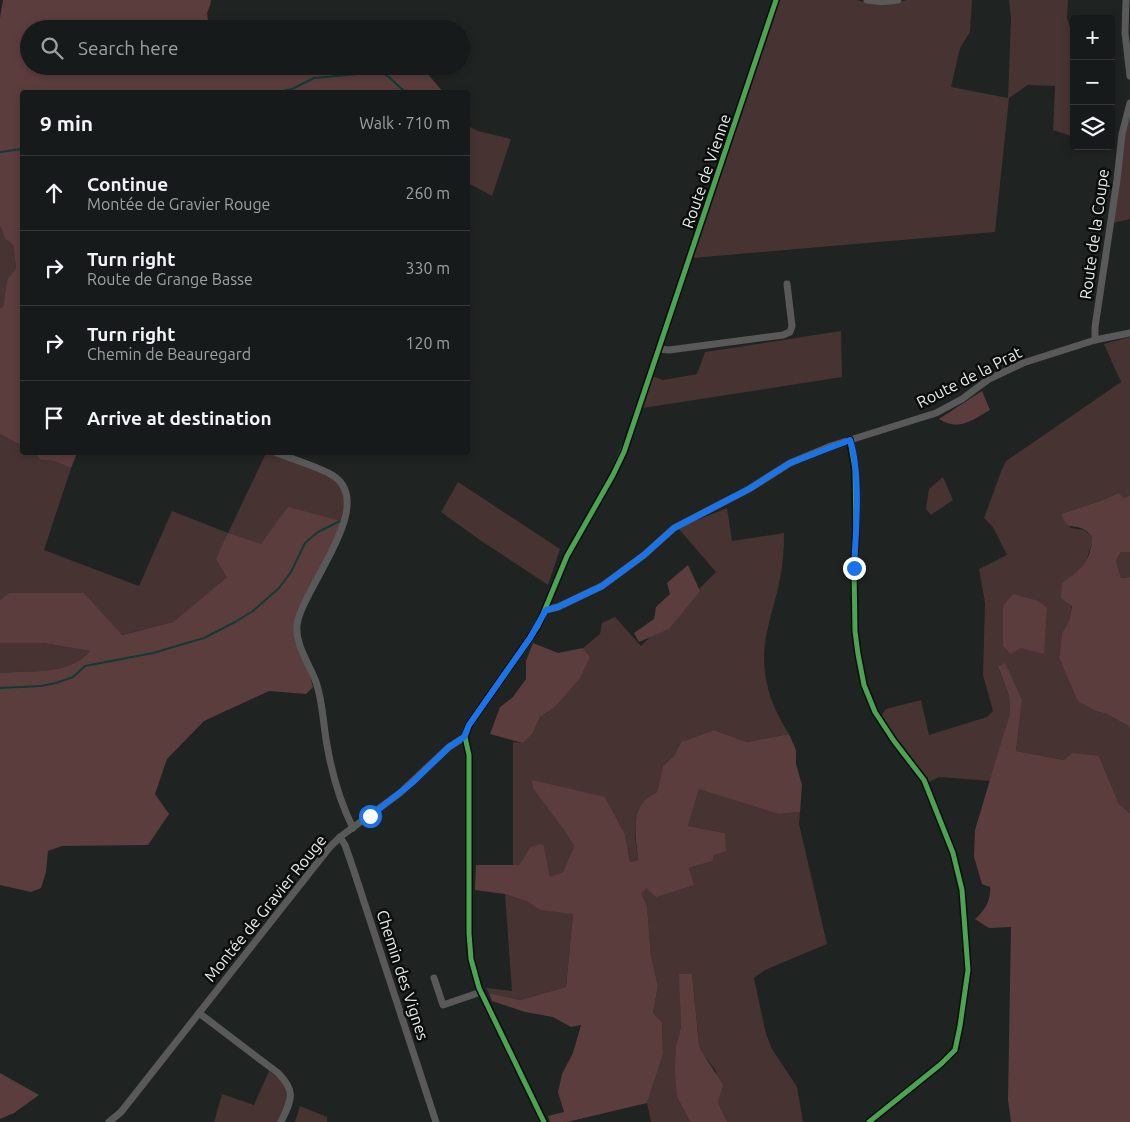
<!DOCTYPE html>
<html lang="en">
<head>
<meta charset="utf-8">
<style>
	:root { --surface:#171a1a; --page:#202323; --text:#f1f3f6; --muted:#9ea1a2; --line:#363839 }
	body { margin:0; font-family:Ubuntu,sans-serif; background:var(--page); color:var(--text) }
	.controls { position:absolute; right:15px; top:15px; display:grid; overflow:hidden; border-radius:5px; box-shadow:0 2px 8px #0003 }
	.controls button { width:45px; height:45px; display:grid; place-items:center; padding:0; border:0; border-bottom:1px solid var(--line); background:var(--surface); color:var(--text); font:25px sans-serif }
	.stop { position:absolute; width:15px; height:15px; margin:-11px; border:4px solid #1a73e8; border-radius:50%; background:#fff }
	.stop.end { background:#1a73e8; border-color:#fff; box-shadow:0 1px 5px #0008 }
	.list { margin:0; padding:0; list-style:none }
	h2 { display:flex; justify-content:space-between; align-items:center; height:65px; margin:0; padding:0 20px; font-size:21px }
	h2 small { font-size:16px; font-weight:400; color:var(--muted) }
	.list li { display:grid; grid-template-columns:32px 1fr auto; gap:15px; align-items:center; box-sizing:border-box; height:75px; padding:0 20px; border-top:1px solid var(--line) }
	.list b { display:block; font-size:19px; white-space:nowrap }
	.list p { margin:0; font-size:16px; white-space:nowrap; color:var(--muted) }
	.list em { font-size:16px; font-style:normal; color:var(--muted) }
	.icon { flex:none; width:28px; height:28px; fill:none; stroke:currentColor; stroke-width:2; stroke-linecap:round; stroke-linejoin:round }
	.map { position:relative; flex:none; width:1130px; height:1122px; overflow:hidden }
	.search { position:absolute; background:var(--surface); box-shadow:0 2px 8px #0003; left:20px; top:20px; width:450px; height:55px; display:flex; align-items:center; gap:12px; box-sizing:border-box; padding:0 18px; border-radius:28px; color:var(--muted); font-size:19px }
	.panel { position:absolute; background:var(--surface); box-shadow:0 2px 8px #0003; left:20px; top:90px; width:450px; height:365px; border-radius:5px }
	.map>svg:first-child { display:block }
	.green { fill:#473332 }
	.forest { fill:#5c3d3d }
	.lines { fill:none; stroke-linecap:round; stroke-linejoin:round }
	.stream { stroke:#113b35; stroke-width:2 }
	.minor { stroke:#595959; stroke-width:7 }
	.cycleway-casing { stroke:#0a0d0c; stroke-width:8 }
	.cycleway { stroke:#4ca352; stroke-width:5 }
	.route { stroke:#1a73e8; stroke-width:6 }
	.labels { text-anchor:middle; stroke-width:5; stroke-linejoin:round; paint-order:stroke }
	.street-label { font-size:16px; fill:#e8edec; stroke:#0a0d0c }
</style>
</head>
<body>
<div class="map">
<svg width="1130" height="1122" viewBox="0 0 1130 1122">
	<rect width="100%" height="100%" fill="#1f2322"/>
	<g class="green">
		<polygon points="779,0 856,0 884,6 907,0 972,0 970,32 960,48 951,87 1008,98 1011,18 1009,0 1068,0 1067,18 1070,27 1074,27 1074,131 1071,136 1053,130 1055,86 1028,85 1009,98 995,232 692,258"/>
		<polygon points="1130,118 1130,219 1113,223 1125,135"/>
		<polygon points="470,127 478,131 511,139 492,196 468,183 468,148"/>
		<polygon points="0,226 5,239 13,245 16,268 7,280 3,307 0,308"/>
		<polygon points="841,331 842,377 643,408 652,376 663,380 697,374 705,352"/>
		<path d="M1130 337V495L1124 498 1117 493 1103 500 1061 514 1071 528 1084 530 1092 537V544L1086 561 1077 574 1069 621 1062 633 1059 658 1073 688 1096 711 1107 714 1130 727V813L1119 804 1099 756 1064 760 1016 751 1022 700 998 667 1009 696 1010 713 991 781 939 777 927 783C916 758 895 739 881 716L886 709 921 700 929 735 987 717 993 711 983 675 985 603 979 569 1007 555 993 527 984 518 1002 469 1006 461 1121 382 1104 344Z"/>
		<path d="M0 434 22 446V452L34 453 41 460 54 461 71 468 44 550 139 586 172 511 228 533 266 453C285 459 335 471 342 490 346 500 343 511 341 521L261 544 227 577 173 622 121 635 84 593H9L0 600Z"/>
		<polygon points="943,477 953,500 931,515 926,509 929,489"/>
		<polygon points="458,482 560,549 548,585 480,540 441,512"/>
		<path d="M727 508 732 541 784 533C784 549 783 564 780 579 775 606 764 631 764 658 764 686 774 711 789 734L747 742 714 730 681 742 674 756 663 766 657 792C653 795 647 797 644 801 630 817 636 841 638 860L630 862 625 834 605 797 564 830 574 846 563 872 550 878 544 846 530 847 519 865H513V742L523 743 533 733 540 717 554 708 590 657 583 648 600 634 602 623 615 617 641 646 716 572 678 528Z"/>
		<polygon points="1121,552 1130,552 1130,577 1121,578 1116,561"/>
		<path d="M0 643H43L90 651C69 676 30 670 0 673Z"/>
		<polygon points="699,788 778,814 800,812 799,824 827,944 765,970 754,978 766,1034 772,1049 797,1087 803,1122 727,1122 718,1102 716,1071 703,1054 699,1045 692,974 680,974 681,1027 676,1045 677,1097 690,1122 651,1122 647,1103 663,1053 662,1022 653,1013 658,986 651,956 647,906 640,893 645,888 693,885 689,868 713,861 714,855 725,833 688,826"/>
		<polygon points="505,894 528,902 541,910 573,913 566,987 520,1000 489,993 486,988 512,991"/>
		<polygon points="269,1071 285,1083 289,1094 278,1122 214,1122 222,1094 254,1105"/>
		<polygon points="300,1106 327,1117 327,1122 295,1122"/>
	</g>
	<g class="forest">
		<polygon points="3,0 211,0 210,6 207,13 209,29 29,29 29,66 421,66 443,92 22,92 22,446 0,434 0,308 3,307 7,280 16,268 13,245 5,239 0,226 0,18"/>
		<polygon points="303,24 335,24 365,29 252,29"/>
		<path d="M982 391 990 410C972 420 959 432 939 419Z"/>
		<polygon points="34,453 77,453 71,468 54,461 41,460"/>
		<path d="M1118 493 1124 498 1130 495V552H1121L1116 561 1121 578 1130 577V727L1107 714 1096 711 1078 701 1059 658 1062 633 1069 621 1072 606 1061 598 1062 583C1080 571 1092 560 1092 537 1089 534 1088 532 1085 530 1073 523 1068 532 1061 514L1103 500Z"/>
		<path d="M288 507 341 521 334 541 295 624 313 687 306 694 269 691 204 721 167 759 155 794 169 814 148 845 62 846 48 851 46 872 41 888 31 892 0 885V673C30 670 69 676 90 651L43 643H0V600L9 593H84L122 635 173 622 227 577 216 559 228 533 261 544Z"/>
		<polygon points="688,565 700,591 669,629 639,642 634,633 654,619 656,607 670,594 667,583"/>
		<polygon points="1013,594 1038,601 1047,608 1044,654 1021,648 1011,654 1003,646 1003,606"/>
		<polygon points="533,643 558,653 583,648 590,657 580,678 554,708 540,717 533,733 523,743 490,734 500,707 513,697 526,679 526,661"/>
		<path d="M1005 663 1022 700 1016 751 1064 760 1073 753 1099 756 1119 804 1130 813V1122H1011L1008 1100 1011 927 989 928 975 919C985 910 991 901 990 887L982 884 974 857 975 830 1010 713 1009 696 998 666Z"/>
		<path d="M714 730 747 742 789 734 796 750V764L802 785 800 812 778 814 699 789 688 826 725 833 726 851 714 855 713 861 689 868 694 885 656 897 646 888 641 893 647 906 651 956 658 986 653 1013 662 1022 663 1054 647 1103 567 1122H550L548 1116 564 1112 558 1092 562 1074 573 1053 581 1025 571 1027 553 1017 525 1012 492 1001 489 993 520 1000 566 987 573 914 540 910 528 902 505 894 475 890 476 865H519L530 847 541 844 544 846 550 877 563 872 574 846 564 830 533 788 532 780 605 797 625 834 630 862 638 860C637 841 630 817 644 801 647 797 653 795 657 792L663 766 674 756 681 742Z"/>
		<path d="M679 974H692L699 1045C705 1060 716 1071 723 1086L718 1102 727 1122H690L677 1097 675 1072 676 1045 681 1027Z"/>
		<polygon points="0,1073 39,1095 14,1113 0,1119"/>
	</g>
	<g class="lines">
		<g class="stream">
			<polyline points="278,92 292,89 314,78 380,72 389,77 405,92"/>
			<polyline points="0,152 22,149"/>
			<polyline points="0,688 41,686 56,683 73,677 85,666 153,653 204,638 235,622 253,611 279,588 291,572 305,543 318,532 342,520"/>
		</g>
		<g class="minor">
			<polyline points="867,0 883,2 898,0"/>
			<polyline points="1126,0 1125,33 1130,76"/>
			<polyline points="1095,340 1095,327 1117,180 1122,134 1130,103"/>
			<polyline points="659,349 669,350 783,335 790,332 792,326 787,284"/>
			<polyline points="850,440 855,469 856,529 854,568 855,631 858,654 864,685 875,712 894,741 924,780 953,853 962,890 968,970 960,1026 955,1050 941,1064 869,1122"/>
			<path d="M275 452C291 459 323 468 335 477 376 507 301 590 297 625 295 645 309 663 316 682 323 702 323 724 327 745 332 774 340 802 353 828"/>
			<polyline points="546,610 558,607 602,586 644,555 674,528 749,489 790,463 831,446 936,413 962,399 989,379 1023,363 1095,340 1130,333"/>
			<polyline points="465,737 469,755 469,933 471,959 479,988 544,1122"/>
			<polyline points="340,837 345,845 352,865 436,1122"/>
			<polyline points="434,978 443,1005 481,992"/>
			<path d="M199 1013 278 1073C297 1092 291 1100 281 1122"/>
			<polyline points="109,1122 121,1112 136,1093 329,848 340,837 400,793 449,747 465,737 469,725 538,626 567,556 613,475 629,438 776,0"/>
		</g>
		<defs>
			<g id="cycleway">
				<polyline points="850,440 855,469 856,529 854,568 855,631 858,654 864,685 875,712 894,741 924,780 953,853 962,890 968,970 960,1026 955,1050 941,1064 869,1122"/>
				<polyline points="544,1122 479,988 471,959 469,933 469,755 465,737 469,725 538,626 567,556 613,475 624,452 776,0"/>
			</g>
		</defs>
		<use href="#cycleway" class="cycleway-casing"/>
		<use href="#cycleway" class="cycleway"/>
	</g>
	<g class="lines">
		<path class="route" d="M370 816 412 783 449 747 464 737 469 725 530 638 546 610 558 607 602 586 644 555 674 528 749 489 790 463 850 440C861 472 856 534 854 568"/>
	</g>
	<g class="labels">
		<g class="street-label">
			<text transform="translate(706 171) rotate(-71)" y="6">Route de Vienne</text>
			<text transform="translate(1094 234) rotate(-82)" y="6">Route de la Coupe</text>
			<text transform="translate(969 377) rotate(-27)" y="6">Route de la Prat</text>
			<text transform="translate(265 908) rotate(-51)" y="6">Montée de Gravier Rouge</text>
			<text transform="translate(403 975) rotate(72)" y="6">Chemin des Vignes</text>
		</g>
	</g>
</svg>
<div class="controls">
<button>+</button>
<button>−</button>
<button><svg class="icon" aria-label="layers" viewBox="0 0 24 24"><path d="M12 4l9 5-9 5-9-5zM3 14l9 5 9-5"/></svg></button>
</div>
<div class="stop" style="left:370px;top:816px"></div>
<div class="stop end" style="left:854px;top:568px"></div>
<div class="search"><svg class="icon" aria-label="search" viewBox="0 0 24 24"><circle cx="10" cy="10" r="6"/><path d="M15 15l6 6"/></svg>Search here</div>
<section class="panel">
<h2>9 min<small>Walk · 710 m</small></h2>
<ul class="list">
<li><svg class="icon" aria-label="ahead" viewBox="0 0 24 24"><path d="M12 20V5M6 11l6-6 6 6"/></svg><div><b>Continue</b><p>Montée de Gravier Rouge</p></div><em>260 m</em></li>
<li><svg class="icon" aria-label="right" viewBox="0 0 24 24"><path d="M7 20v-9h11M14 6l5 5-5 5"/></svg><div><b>Turn right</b><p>Route de Grange Basse</p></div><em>330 m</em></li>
<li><svg class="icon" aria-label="right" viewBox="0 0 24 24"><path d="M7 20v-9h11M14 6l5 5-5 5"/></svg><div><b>Turn right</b><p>Chemin de Beauregard</p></div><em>120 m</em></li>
<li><svg class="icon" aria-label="arrive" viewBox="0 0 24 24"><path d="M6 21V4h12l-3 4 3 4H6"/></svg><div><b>Arrive at destination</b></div></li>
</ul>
</section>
</div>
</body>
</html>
